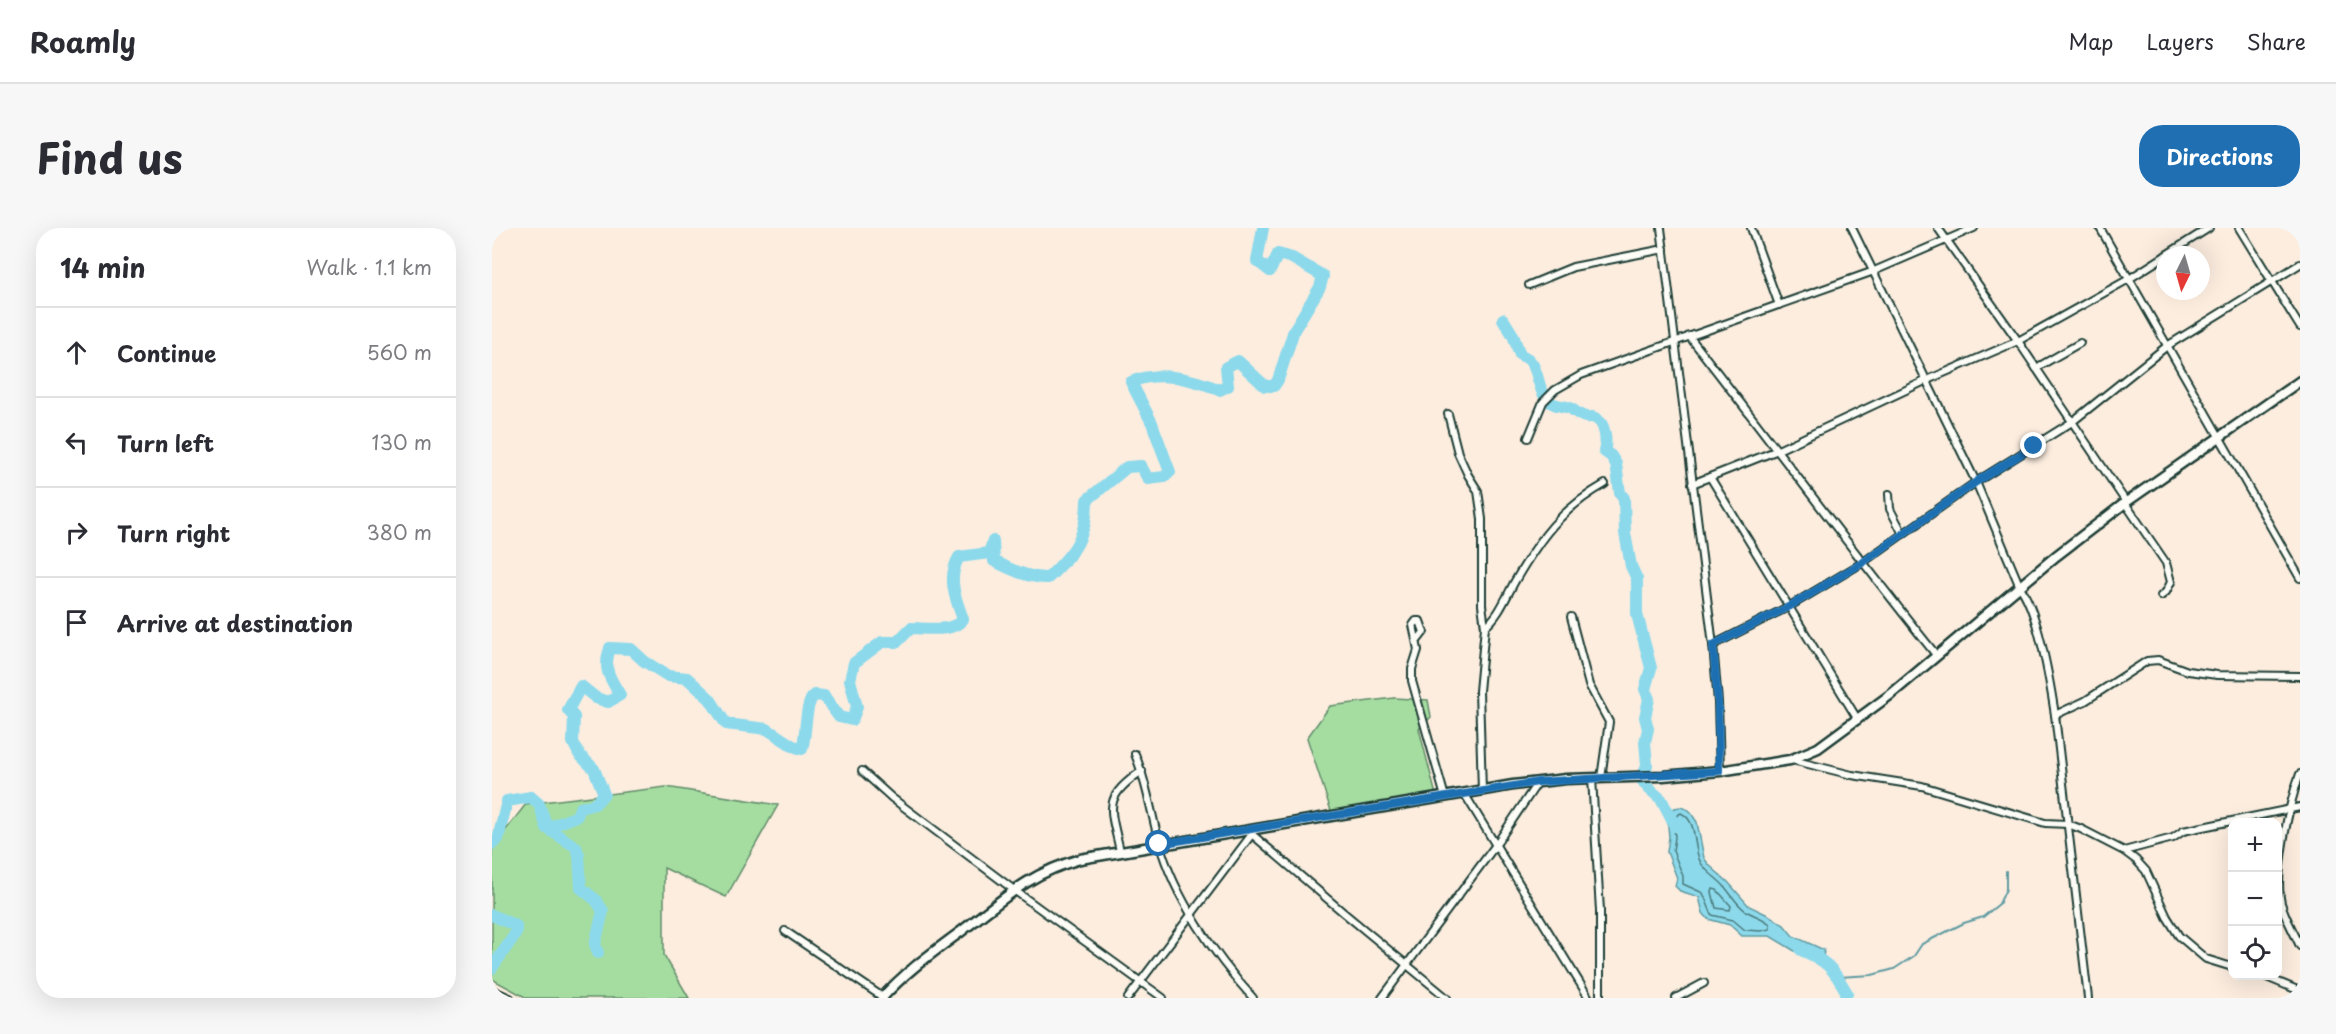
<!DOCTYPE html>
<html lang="en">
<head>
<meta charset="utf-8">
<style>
	:root { --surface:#fff; --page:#f7f7f7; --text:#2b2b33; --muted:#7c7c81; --line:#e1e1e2; --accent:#1f6fb2 }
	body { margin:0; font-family:"Playpen Sans",sans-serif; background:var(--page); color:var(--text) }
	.controls { position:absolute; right:18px; bottom:18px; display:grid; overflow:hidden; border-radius:12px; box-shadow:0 6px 24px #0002 }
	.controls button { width:54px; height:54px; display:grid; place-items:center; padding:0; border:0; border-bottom:2px solid var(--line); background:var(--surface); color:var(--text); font:30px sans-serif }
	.compass { position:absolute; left:1664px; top:18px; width:54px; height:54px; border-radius:50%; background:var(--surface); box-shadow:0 6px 24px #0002; rotate:185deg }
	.stop { position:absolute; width:18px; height:18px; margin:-14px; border:4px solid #1f6fb2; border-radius:50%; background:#fff }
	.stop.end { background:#1f6fb2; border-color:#fff; box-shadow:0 2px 6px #0008 }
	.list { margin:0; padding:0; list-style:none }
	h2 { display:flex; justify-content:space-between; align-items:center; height:78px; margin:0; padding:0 24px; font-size:26px }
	h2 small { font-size:20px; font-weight:400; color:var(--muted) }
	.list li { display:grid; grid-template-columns:39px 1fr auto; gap:18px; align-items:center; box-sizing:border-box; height:90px; padding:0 24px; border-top:2px solid var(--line) }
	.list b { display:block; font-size:22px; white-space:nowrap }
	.list em { font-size:20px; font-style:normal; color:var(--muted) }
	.icon { flex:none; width:33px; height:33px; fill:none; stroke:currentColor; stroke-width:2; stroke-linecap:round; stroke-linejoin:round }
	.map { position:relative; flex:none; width:1808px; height:770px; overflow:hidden; border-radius:24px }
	header { display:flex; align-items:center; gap:36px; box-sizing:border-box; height:84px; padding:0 30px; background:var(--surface); border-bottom:2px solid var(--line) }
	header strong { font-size:28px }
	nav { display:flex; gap:33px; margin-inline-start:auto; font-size:21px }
	.intro { display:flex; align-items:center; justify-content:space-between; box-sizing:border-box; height:144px; padding:0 36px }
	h1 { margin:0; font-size:42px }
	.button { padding:15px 27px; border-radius:24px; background:var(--accent); color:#fff; font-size:21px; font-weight:700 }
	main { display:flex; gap:36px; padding:0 36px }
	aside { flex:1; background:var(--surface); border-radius:24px; box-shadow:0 6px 24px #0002 }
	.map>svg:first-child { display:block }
	.green { fill:#a5dda1; stroke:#628d6a; stroke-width:1.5 }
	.water { fill:#8cd9eb; stroke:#609ba2; stroke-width:1.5 }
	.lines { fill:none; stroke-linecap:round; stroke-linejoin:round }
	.shore { stroke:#4b7b7d; stroke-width:1.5 }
	.stream { stroke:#609ba2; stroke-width:2 }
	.river { stroke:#8cd9eb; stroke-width:12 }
	.street-casing { stroke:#1f3d34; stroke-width:10 }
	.secondary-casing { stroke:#1f3d34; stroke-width:13 }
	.street { stroke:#fdfcf7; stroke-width:6 }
	.secondary { stroke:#fdfcf7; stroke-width:8 }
	.route { stroke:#1f6fb2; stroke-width:8 }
</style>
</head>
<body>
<header>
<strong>Roamly</strong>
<nav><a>Map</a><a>Layers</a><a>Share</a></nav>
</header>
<div class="intro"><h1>Find us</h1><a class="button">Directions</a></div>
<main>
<aside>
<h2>14 min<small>Walk · 1.1 km</small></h2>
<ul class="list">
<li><svg class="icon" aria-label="ahead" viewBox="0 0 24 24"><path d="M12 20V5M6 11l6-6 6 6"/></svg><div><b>Continue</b></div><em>560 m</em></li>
<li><svg class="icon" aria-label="left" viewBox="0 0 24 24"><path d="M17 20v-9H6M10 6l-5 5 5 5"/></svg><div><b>Turn left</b></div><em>130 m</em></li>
<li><svg class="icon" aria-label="right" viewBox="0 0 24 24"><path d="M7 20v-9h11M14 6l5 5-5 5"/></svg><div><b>Turn right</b></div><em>380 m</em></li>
<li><svg class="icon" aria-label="arrive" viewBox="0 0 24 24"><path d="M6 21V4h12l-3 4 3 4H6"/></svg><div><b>Arrive at destination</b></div></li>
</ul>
</aside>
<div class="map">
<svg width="1808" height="770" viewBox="0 0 1808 770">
	<rect width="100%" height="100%" fill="#fceddf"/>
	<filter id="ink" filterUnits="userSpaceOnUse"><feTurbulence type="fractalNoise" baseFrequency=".0167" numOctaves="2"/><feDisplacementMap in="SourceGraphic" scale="12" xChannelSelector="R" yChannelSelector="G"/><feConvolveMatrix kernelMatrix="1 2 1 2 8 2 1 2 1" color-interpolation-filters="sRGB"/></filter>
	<g filter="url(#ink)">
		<g class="green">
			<polygon points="902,470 936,472 939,489 927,501 946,575 842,592 815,510 838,478"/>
			<polygon points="174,559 286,577 234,669 172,640 172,727 197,770 35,770 0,751 0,620 34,576"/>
		</g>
		<polygon class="water" points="1189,579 1197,582 1205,594 1212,630 1217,637 1236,654 1257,678 1278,688 1292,697 1301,708 1332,722 1331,730 1306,725 1278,708 1250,708 1238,697 1216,691 1211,685 1207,669 1188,663 1183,658 1185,650 1175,624 1177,609 1175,588 1182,580"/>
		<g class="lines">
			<g class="shore">
				<path d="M1189 585C1207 593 1200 621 1209 635 1214 644 1225 650 1232 658 1239 666 1245 677 1254 683 1262 688 1270 689 1278 696V701L1269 703 1253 702 1241 692 1220 687 1211 665 1191 656V648L1181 623 1183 609 1181 590Z"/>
				<polygon points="1221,661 1225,662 1239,678 1238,682 1224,680 1220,664"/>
			</g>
			<polyline class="stream" points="1346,749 1380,747 1402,741 1422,728 1430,716 1472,695 1491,689 1507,676 1514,661 1514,643"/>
			<g class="river">
				<path d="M1011 91 1021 107 1028 127C1051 133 1041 164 1060 175 1065 178 1072 178 1078 180 1083 183 1088 188 1094 189 1099 190 1098 188 1103 190 1114 195 1115 214 1112 223L1119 228 1124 236 1128 265 1132 270 1133 305 1139 338 1145 351V386L1159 440 1153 461 1157 471 1153 489 1156 501 1153 514 1155 537 1150 552 1156 560 1169 571 1183 598"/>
				<path d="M55 600 85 588 88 580 103 576 112 566 102 541 87 526 81 514 82 489 76 482 89 458 104 470 116 474 128 467C117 448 111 442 118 420L139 421 152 433 176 448 195 450 218 471 234 496 275 501 301 518 310 521C315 505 312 478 322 467L332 468 347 489 360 492 365 479 358 452 362 435 390 414H405L419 400C434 400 461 405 471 391 463 370 455 349 467 329L497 325 501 313 502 333C520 342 536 350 556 350 582 325 595 309 595 272L635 239 649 238 656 251 672 249 678 244 660 195 639 154C667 142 701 151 728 162L736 158 734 139 746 133 773 158H782L786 152 802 102 828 59 831 48 800 30 786 26 778 43 765 33 771 0"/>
				<polyline points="0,616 6,611 15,573 39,569 47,576 55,600 84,619 87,627 89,660 104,672 111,683 103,716 106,725"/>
				<polyline points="0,687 24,698 24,705 0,740"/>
				<path d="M1309 722C1335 733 1341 740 1355 765L1353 770"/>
			</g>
			<defs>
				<g id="street">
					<polyline points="1169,0 1221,417 1226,474 1228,543"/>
					<polyline points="1259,0 1287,77"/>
					<path d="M1360 0 1484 254 1528 359C1547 385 1558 454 1563 487L1596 770"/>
					<polyline points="1446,0 1526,113 1634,274"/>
					<polyline points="1608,0 1808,350"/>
					<polyline points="1747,0 1808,99"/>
					<polyline points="1674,27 1717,0"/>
					<polyline points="1037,57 1081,39 1172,21"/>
					<path d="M1197 108C1280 214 1360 323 1445 428"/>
					<polyline points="1544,140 1588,115"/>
					<polyline points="956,186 966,225 976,247 986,263 990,291 990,377 993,399 987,463 990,563"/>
					<polyline points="1036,210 1051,174 1063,162 1089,147 1382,43 1482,0"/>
					<polyline points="1218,249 1366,492"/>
					<polyline points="1200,256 1286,222 1433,153 1526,113 1637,51 1673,28"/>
					<polyline points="1397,266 1398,281 1411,306"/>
					<polyline points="1633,275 1674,335 1679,354 1674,364 1669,368"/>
					<polyline points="1079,389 1097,457 1117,494 1109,550"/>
					<path d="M993 399C1007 388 1014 369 1023 353 1048 310 1069 281 1113 256"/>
					<polyline points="925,413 932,404 928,393 924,393 921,397 926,422 920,441 920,453 953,569"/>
					<polyline points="1221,417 1298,378 1370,335 1484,254 1580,194 1675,118 1808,36"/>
					<polyline points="1563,487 1593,473 1655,433 1666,432 1696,443 1725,447 1808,448"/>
					<path d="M643 526C655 555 659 585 667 614 682 669 723 728 761 770"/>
					<polyline points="1300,532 1360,547 1430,558 1553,595 1576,596 1589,601 1632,623 1644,632 1654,643 1675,689 1687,708 1714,731 1740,739"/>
					<polyline points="370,543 400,570 522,662 671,770"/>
					<path d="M1808 546C1797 575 1782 646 1789 675 1793 690 1802 704 1808 718"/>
					<polyline points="1100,550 1108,683 1108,770"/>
					<polyline points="972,565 1097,770"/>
					<polyline points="755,602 852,685 955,770"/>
					<path d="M628 623C619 581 609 570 650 543"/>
					<polyline points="1632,623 1681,610 1691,603 1808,579"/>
					<polyline points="293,703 392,770"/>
					<polyline points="1772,748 1808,763"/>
					<polyline points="0,762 18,770"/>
					<polyline points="636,770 760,606"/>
					<polyline points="890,770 1003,618 1046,554"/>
					<polyline points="1184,770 1212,755"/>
				</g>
				<path id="secondary" d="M390 770C414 743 443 723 471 702 513 670 536 646 588 631L1021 557 1074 551 1171 548 1228 543 1298 532 1326 520 1398 467 1564 328 1633 275 1808 153"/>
			</defs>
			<use href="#street" class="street-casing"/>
			<use href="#secondary" class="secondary-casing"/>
			<use href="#street" class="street"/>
			<use href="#secondary" class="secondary"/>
		</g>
	</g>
	<g class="lines" filter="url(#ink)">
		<polyline class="route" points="667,616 1046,554 1227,543 1226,474 1221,417 1298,378 1370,335 1484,254 1542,218"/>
	</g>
</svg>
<div class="controls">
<button>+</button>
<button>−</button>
<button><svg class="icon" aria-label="locate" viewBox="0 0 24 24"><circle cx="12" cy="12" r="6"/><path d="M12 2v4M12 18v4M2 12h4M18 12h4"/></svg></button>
</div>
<svg class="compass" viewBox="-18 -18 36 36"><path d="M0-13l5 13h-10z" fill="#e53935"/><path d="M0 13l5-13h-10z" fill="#7c7c81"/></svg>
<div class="stop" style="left:667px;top:616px"></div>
<div class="stop end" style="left:1542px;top:218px"></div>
</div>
</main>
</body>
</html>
